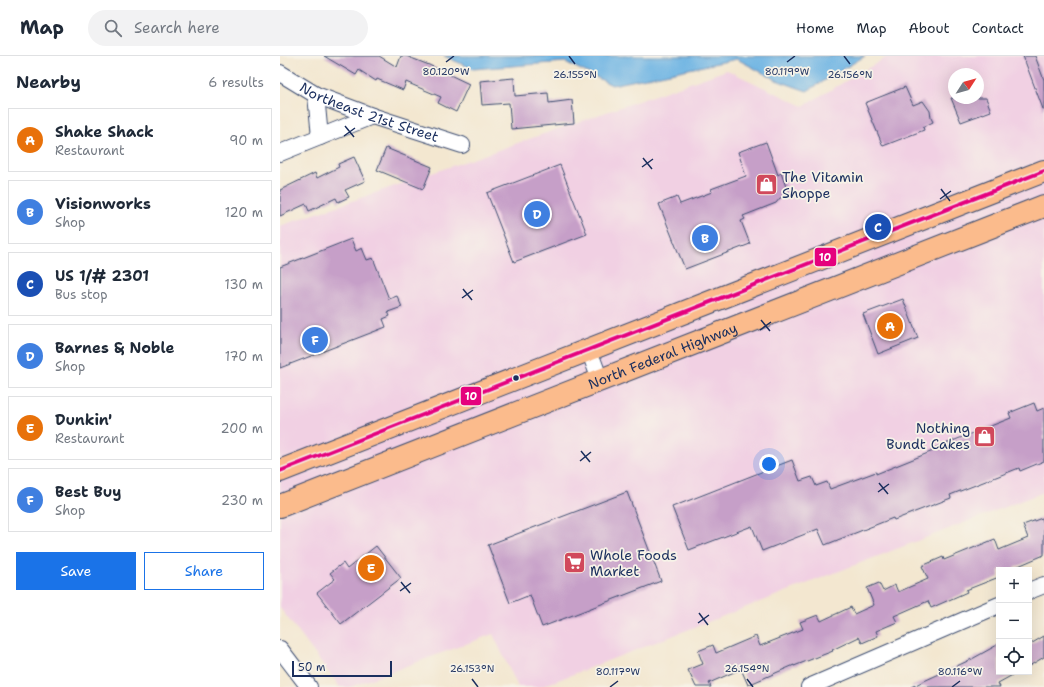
<!DOCTYPE html>
<html lang="en">
<head>
<meta charset="utf-8">
<style>
	:root { --surface:#fff; --page:#f2f2f3; --text:#1f2937; --muted:#747a83; --line:#e0e1e3; --accent:#1a73e8 }
	body { margin:0; font-family:"Shantell Sans",sans-serif; background:var(--page); color:var(--text) }
	.controls { position:absolute; right:12px; bottom:12px; display:grid; overflow:hidden; border-radius:0px; box-shadow:0 4px 16px #0002 }
	.controls button { width:36px; height:36px; display:grid; place-items:center; padding:0; border:0; border-bottom:1px solid var(--line); background:var(--surface); color:var(--text); font:20px sans-serif }
	.compass { position:absolute; left:668px; top:12px; width:36px; height:36px; border-radius:50%; background:var(--surface); box-shadow:0 4px 16px #0002; rotate:54deg }
	.scale { position:absolute; left:12px; bottom:10px; width:100px; box-sizing:border-box; padding-left:4px; border:2px solid #1b2f5e; border-top:0; font-size:11px; line-height:14px; white-space:nowrap; color:#1b2f5e; -webkit-text-stroke:3px #f7f3e8; paint-order:stroke }
	.you { position:absolute; left:489px; top:408px; width:14px; height:14px; margin:-10px; border:3px solid #fff; border-radius:50%; background:#1a73e8; box-shadow:0 0 0 6px #1a73e833 }
	.badge { display:grid; place-items:center; width:26px; height:26px; border-radius:50%; background:var(--accent); color:#fff; font-size:13px; font-weight:700 }
	.pin { position:absolute; translate:-50% -50%; border:2px solid #fff; box-shadow:0 1px 4px #0006 }
	.list { margin:0; padding:0; list-style:none }
	h2 { display:flex; justify-content:space-between; align-items:center; height:52px; margin:0; padding:0 16px; font-size:17px }
	h2 small { font-size:13px; font-weight:400; color:var(--muted) }
	.list li { display:grid; grid-template-columns:26px 1fr auto; gap:12px; align-items:center; box-sizing:border-box; height:64px; margin:0 8px 8px; padding:0 8px; border:1px solid var(--line); border-radius:0px }
	.list b { display:block; font-size:15px; white-space:nowrap }
	.list p { margin:0; font-size:13px; white-space:nowrap; color:var(--muted) }
	.list em { font-size:13px; font-style:normal; color:var(--muted) }
	.actions { display:flex; gap:8px; padding:12px 16px }
	.actions a { flex:1; padding:9px 0; border:1px solid var(--accent); border-radius:0px; text-align:center; font-size:14px; color:var(--accent) }
	.actions .main { background:var(--accent); color:#fff }
	.icon { flex:none; width:22px; height:22px; fill:none; stroke:currentColor; stroke-width:2; stroke-linecap:round; stroke-linejoin:round }
	.map { position:relative; flex:none; width:764px; height:631px; overflow:hidden }
	header { display:flex; align-items:center; gap:24px; box-sizing:border-box; height:56px; padding:0 20px; background:var(--surface); border-bottom:1px solid var(--line) }
	header strong { font-size:19px }
	nav { display:flex; gap:22px; margin-inline-start:auto; font-size:14px }
	.search { width:280px; height:36px; background:var(--page); display:flex; align-items:center; gap:10px; box-sizing:border-box; padding:0 14px; border-radius:22px; color:var(--muted); font-size:15px }
	main { display:flex }
	aside { flex:1; background:var(--surface) }
	.map>svg:first-child { display:block }
	.built { fill:#f1d0e3; fill-rule:evenodd }
	.water { fill:#6cb3e3; stroke:#4471a0 }
	.building { fill:#c69fc8 }
	.lines { fill:none; stroke-linecap:round; stroke-linejoin:round }
	.minor-casing { stroke:#3b4b6f; stroke-width:18 }
	.primary-casing { stroke:#3b4b6f; stroke-width:24 }
	.minor { stroke:#fff; stroke-width:16 }
	.primary { stroke:#fbbb8c; stroke-width:22 }
	.bus-1-casing { stroke:#f7f3e8; stroke-width:7 }
	.bus-1 { stroke:#e5007d; stroke-width:4 }
	.ticks { fill:none; stroke:#1b2f5e; stroke-width:1.5 }
	.bus-dot { fill:#1b2f5e; stroke:#f7f3e8; stroke-width:1.5 }
	.labels { text-anchor:middle; stroke-width:3.5; stroke-linejoin:round; paint-order:stroke }
	.street-label { font-size:14px; fill:#1b2f5e; stroke:#f7f3e8 }
	.poi-label { font-size:14px; fill:#1b2f5e; stroke:#f7f3e8; text-anchor:start }
	.ticks-label { font-size:10px; text-anchor:middle; fill:#1b2f5e; stroke:#f7f3e8; stroke-width:3.5; stroke-linejoin:round; paint-order:stroke }
	.line-badge { stroke:#f7f3e8; stroke-width:1.5 }
	.badge-label { font-size:11px; text-anchor:middle; font-weight:bold; fill:#fff }
</style>
</head>
<body>
<header>
<strong>Map</strong>
<div class="search"><svg class="icon" aria-label="search" viewBox="0 0 24 24"><circle cx="10" cy="10" r="6"/><path d="M15 15l6 6"/></svg>Search here</div>
<nav><a>Home</a><a>Map</a><a>About</a><a>Contact</a></nav>
</header>
<main>
<aside>
<h2>Nearby<small>6 results</small></h2>
<ul class="list">
<li><span class="badge" style="background:#e8710a">A</span><div><b>Shake Shack</b><p>Restaurant</p></div><em>90 m</em></li>
<li><span class="badge" style="background:#3f7fe0">B</span><div><b>Visionworks</b><p>Shop</p></div><em>120 m</em></li>
<li><span class="badge" style="background:#1a4fb4">C</span><div><b>US 1/# 2301</b><p>Bus stop</p></div><em>130 m</em></li>
<li><span class="badge" style="background:#3f7fe0">D</span><div><b>Barnes &amp; Noble</b><p>Shop</p></div><em>170 m</em></li>
<li><span class="badge" style="background:#e8710a">E</span><div><b>Dunkin'</b><p>Restaurant</p></div><em>200 m</em></li>
<li><span class="badge" style="background:#3f7fe0">F</span><div><b>Best Buy</b><p>Shop</p></div><em>230 m</em></li>
</ul>
<div class="actions"><a class="main">Save</a><a>Share</a></div>
</aside>
<div class="map">
<svg width="764" height="631" viewBox="0 0 764 631">
	<rect width="100%" height="100%" fill="#f7f3e8"/>
	<filter id="ink" filterUnits="userSpaceOnUse"><feTurbulence type="fractalNoise" baseFrequency=".025" numOctaves="2"/><feDisplacementMap in="SourceGraphic" scale="8" xChannelSelector="R" yChannelSelector="G"/><feConvolveMatrix kernelMatrix="1 2 1 2 8 2 1 2 1" color-interpolation-filters="sRGB"/></filter>
	<filter id="wash" filterUnits="userSpaceOnUse"><feTurbulence type="fractalNoise" baseFrequency=".012" numOctaves="4" result="noise"/><feDisplacementMap in="SourceGraphic" scale="16" xChannelSelector="R" yChannelSelector="G"/><feGaussianBlur stdDeviation="0.9" result="paint"/><feColorMatrix in="noise" values="0 0 0 0 0 0 0 0 0 0 0 0 0 0 0 0 0 1.4 0 .05"/><feComposite in="paint" operator="in"/></filter>
	<g filter="url(#wash)">
		<rect width="100%" height="100%" fill="#f3e7d0"/>
		<path class="built" d="M609 0H764V436L260 631H238L213 578 70 631H60L0 552V170L447 14 523 50ZM674 18H698V42H674Z"/>
		<polygon class="water" points="164,0 585,0 527,35 496,24 457,3 332,29 285,6 193,13"/>
		<g id="blocks">
			<g class="building">
				<polygon points="44,0 99,0 117,11 121,0 126,0 149,9 189,28 176,56 158,47 161,41 126,26 123,34 97,23 96,25 79,14 76,19"/>
				<polygon points="743,0 755,0 764,24 764,53 763,53"/>
				<polygon points="234,22 235,40 268,37 269,47 292,44 294,67 231,73 229,47 202,49 200,25"/>
				<polygon points="625,31 633,49 643,45 650,55 651,62 653,66 643,71 644,74 603,90 585,47"/>
				<polygon points="671,42 706,42 711,55 681,66"/>
				<polygon points="486,86 498,119 501,117 509,139 500,142 496,147 463,160 465,163 461,165 470,188 405,213 379,148 397,141 400,148 432,136 431,133 466,120 458,96"/>
				<polygon points="106,92 152,111 143,133 97,114"/>
				<polygon points="74,101 85,125 65,134 69,141 58,146 56,142 29,155 26,148 0,160 0,134 35,117 37,122 59,111 58,108"/>
				<polygon points="280,109 307,178 234,206 207,137"/>
				<polygon points="71,183 76,195 82,192 87,204 93,202 109,243 117,240 122,251 108,256 110,260 103,263 106,271 0,312 0,211"/>
				<polygon points="623,243 638,282 598,298 583,258"/>
				<polygon points="754,347 757,355 764,352 764,405 740,415 739,412 670,439 671,442 614,464 613,462 545,489 538,473 482,495 472,470 409,494 392,451 512,404 520,425 532,421 536,430 547,426 550,433 596,416 596,418 653,395 652,393 731,362 729,357"/>
				<polygon points="347,436 381,525 262,571 250,539 230,547 208,489"/>
				<polygon points="762,462 764,468 764,499 729,514 719,514 719,521 686,534 687,536 651,552 648,545 614,560 617,566 596,575 598,580 582,587 579,581 552,594 553,595 514,610 514,609 468,629 461,613 429,627 431,631 416,631 408,614 423,608 418,595 433,589 436,597 476,580 480,590 523,573 520,566 538,559 541,565 571,551 574,558 594,549 587,532 599,527 603,535 615,529 618,536 648,523 642,510 663,501 664,504 715,483 719,494 748,482 743,469"/>
				<polygon points="96,490 121,522 61,568 37,537 55,523 50,517 63,507 67,513"/>
				<polygon points="764,580 764,601 749,610 749,589"/>
				<polygon points="719,588 719,616 738,616 718,627 720,631 631,631 692,603"/>
			</g>
		</g>
	</g>
	<g filter="url(#ink)">
		<use href="#blocks" fill-opacity="0" stroke="#3b4b6f" stroke-width="1"/>
		<g class="lines">
			<defs>
				<g id="minor">
					<path id="s1" d="M0 17 36 39 92 60 182 89"/>
					<polyline points="36,39 40,81"/>
					<polyline points="0,97 92,60"/>
					<polyline points="309,294 320,324"/>
					<polyline points="749,535 764,529"/>
					<polyline points="0,593 29,631"/>
					<polyline points="529,631 719,549"/>
				</g>
				<g id="primary">
					<polyline points="0,415 764,115"/>
					<path id="s2" d="M0 450 764 150"/>
				</g>
			</defs>
			<use href="#minor" class="minor-casing"/>
			<use href="#primary" class="primary-casing"/>
			<use href="#minor" class="minor"/>
			<use href="#primary" class="primary"/>
			<defs>
				<polyline id="bus-1" points="0,415 764,115"/>
			</defs>
			<use href="#bus-1" class="bus-1-casing"/>
			<use href="#bus-1" class="bus-1"/>
		</g>
	</g>
	<path class="ticks" d="M289 0 295 8M564 0 570 8M166 6 174 0M507 6 515 0M65 70 74 81M64 80 75 72M363 102 372 113M362 111 373 103M661 133 670 145M660 143 671 135M183 233 192 244M182 242 193 234M481 264 490 275M480 274 491 266M301 395 310 406M300 405 311 396M599 427 608 438M598 436 609 428M121 526 130 537M120 535 131 527M419 557 428 569M418 567 429 559M192 623 198 631M467 623 473 631M330 631 338 625M672 631 680 625"/>
	<defs>
		<symbol id="shop-square" viewBox="-11 -11 22 22"><rect x="-9" y="-9" width="18" height="18" rx="4" fill="#d1495b" stroke="#f7f3e8"/><path d="M-5-2.5h2.3a2.7 3.5 0 0 1 5.4 0H5L5.5 6h-11ZM-1.5-2.5h3a1.5 2.3 0 0 0-3 0Z" fill="#fff"/></symbol>
		<symbol id="supermarket-square" viewBox="-11 -11 22 22"><rect x="-9" y="-9" width="18" height="18" rx="4" fill="#d1495b" stroke="#f7f3e8"/><path d="M-6-5.5h2.5l.6 2H6L4.5 2H-2.5L-4.4-4H-6ZM-1.5 3.2a1.3 1.3 0 1 0 .1 0ZM3 3.2a1.3 1.3 0 1 0 .1 0Z" fill="#fff"/></symbol>
	</defs>
	<g fill-rule="evenodd">
		<use href="#shop-square" x="474" y="116" width="25" height="25"/>
		<use href="#shop-square" x="692" y="368" width="25" height="25"/>
		<use href="#supermarket-square" x="282" y="494" width="25" height="25"/>
	</g>
	<circle class="bus-dot" cx="236" cy="322" r="3.5"/>
	<g class="labels">
		<g class="street-label">
			<text dy="5" stroke="none"><textPath href="#s1" startOffset="98">Northeast 21st Street</textPath></text>
			<text dy="5" stroke="none"><textPath href="#s2" startOffset="411">North Federal Highway</textPath></text>
		</g>
		<g class="poi-label">
			<text x="502" y="126">The Vitamin<tspan x="502" dy="16">Shoppe</tspan></text>
			<text x="690" y="377" text-anchor="end">Nothing<tspan x="690" dy="16">Bundt Cakes</tspan></text>
			<text x="310" y="504">Whole Foods<tspan x="310" dy="16">Market</tspan></text>
		</g>
	</g>
	<g class="ticks-label">
		<text x="507" y="19">80.119°W</text>
		<text x="166" y="19">80.120°W</text>
		<text x="295" y="22">26.155°N</text>
		<text x="570" y="22">26.156°N</text>
		<text x="192" y="616">26.153°N</text>
		<text x="467" y="616">26.154°N</text>
		<text x="338" y="619">80.117°W</text>
		<text x="680" y="619">80.116°W</text>
	</g>
	<g class="line-badge">
		<rect x="534" y="191" width="23" height="20" rx="4" fill="#e5007d"/>
		<rect x="180" y="330" width="22" height="20" rx="4" fill="#e5007d"/>
	</g>
	<g class="badge-label">
		<text x="545" y="205">10</text>
		<text x="191" y="344">10</text>
	</g>
</svg>
<div class="controls">
<button>+</button>
<button>−</button>
<button><svg class="icon" aria-label="locate" viewBox="0 0 24 24"><circle cx="12" cy="12" r="6"/><path d="M12 2v4M12 18v4M2 12h4M18 12h4"/></svg></button>
</div>
<svg class="compass" viewBox="-18 -18 36 36"><path d="M0-13l5 13h-10z" fill="#e53935"/><path d="M0 13l5-13h-10z" fill="#747a83"/></svg>
<div class="scale">50 m</div>
<div class="you"></div>
<div class="pin badge" style="left:610px;top:270px;background:#e8710a">A</div>
<div class="pin badge" style="left:425px;top:182px;background:#3f7fe0">B</div>
<div class="pin badge" style="left:598px;top:171px;background:#1a4fb4">C</div>
<div class="pin badge" style="left:257px;top:158px;background:#3f7fe0">D</div>
<div class="pin badge" style="left:91px;top:512px;background:#e8710a">E</div>
<div class="pin badge" style="left:35px;top:284px;background:#3f7fe0">F</div>
</div>
</main>
</body>
</html>
